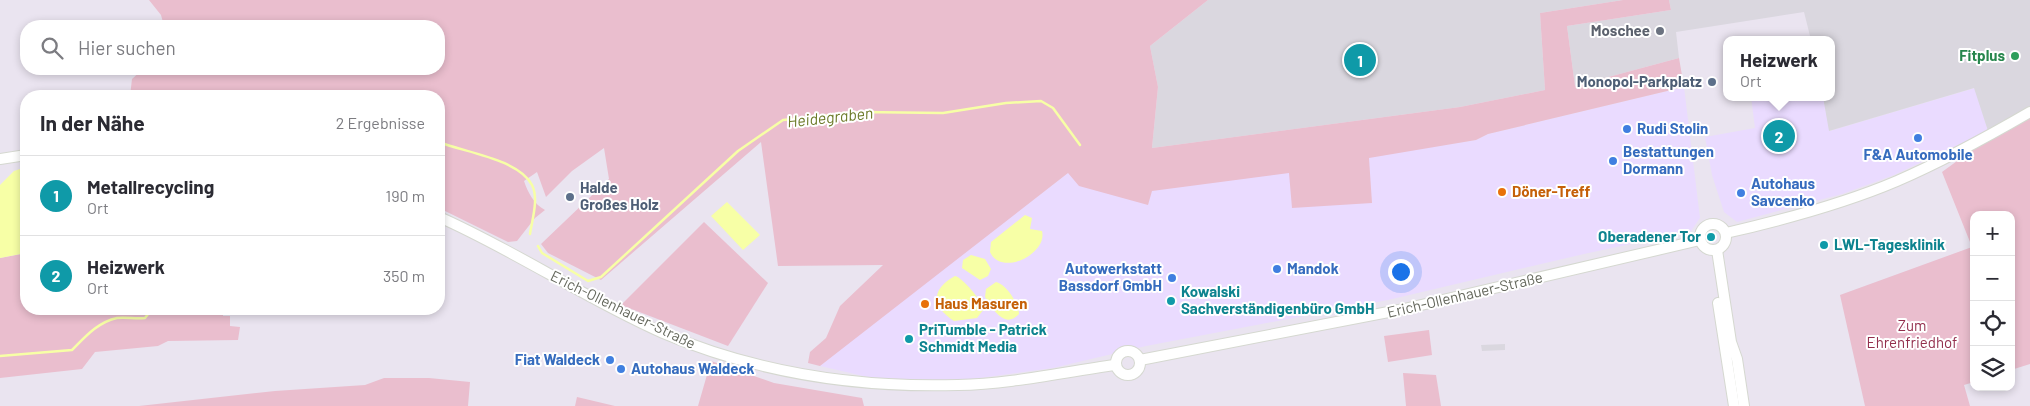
<!DOCTYPE html>
<html lang="de">
<head>
<meta charset="utf-8">
<style>
	:root { --surface:#fff; --page:#f2f2f3; --text:#2b2b33; --muted:#7c7c81; --line:#e1e1e2; --accent:#205bfa }
	body { margin:0; font-family:Barlow,sans-serif; background:var(--page); color:var(--text) }
	.controls { position:absolute; right:15px; bottom:15px; display:grid; overflow:hidden; border-radius:10px; box-shadow:0 2px 8px #0003 }
	.controls button { width:45px; height:45px; display:grid; place-items:center; padding:0; border:0; border-bottom:1px solid var(--line); background:var(--surface); color:var(--text); font:25px sans-serif }
	.you { position:absolute; left:1400px; top:271px; width:18px; height:18px; margin:-12px; border:4px solid #fff; border-radius:50%; background:#1a73e8; box-shadow:0 0 0 8px #1a73e833 }
	.badge { display:grid; place-items:center; width:32px; height:32px; border-radius:50%; background:var(--accent); color:#fff; font-size:16px; font-weight:700 }
	.pin { position:absolute; translate:-50% -50%; border:2px solid #fff; box-shadow:0 1px 5px #0006 }
	.popup { position:absolute; left:1723px; top:36px; width:112px; height:65px; box-sizing:border-box; display:grid; place-content:center; border-radius:10px; background:var(--surface); filter:drop-shadow(0 1px 4px #0005); font-size:16px; white-space:nowrap; color:var(--muted) }
	.popup b { font-size:19px; color:var(--text) }
	.popup::after { content:''; position:absolute; left:50%; top:100%; margin-left:-10px; border:10px solid transparent; border-top-color:var(--surface) }
	.list { margin:0; padding:0; list-style:none }
	h2 { display:flex; justify-content:space-between; align-items:center; height:65px; margin:0; padding:0 20px; font-size:21px }
	h2 small { font-size:16px; font-weight:400; color:var(--muted) }
	.list li { display:grid; grid-template-columns:32px 1fr auto; gap:15px; align-items:center; box-sizing:border-box; height:80px; padding:0 20px; border-top:1px solid var(--line) }
	.list b { display:block; font-size:19px; white-space:nowrap }
	.list p { margin:0; font-size:16px; white-space:nowrap; color:var(--muted) }
	.list em { font-size:16px; font-style:normal; color:var(--muted) }
	.icon { flex:none; width:28px; height:28px; fill:none; stroke:currentColor; stroke-width:2; stroke-linecap:round; stroke-linejoin:round }
	.map { position:relative; flex:none; width:2030px; height:406px; overflow:hidden }
	.search { position:absolute; background:var(--surface); box-shadow:0 2px 8px #0003; left:20px; top:20px; width:425px; height:55px; display:flex; align-items:center; gap:12px; box-sizing:border-box; padding:0 18px; border-radius:20px; color:var(--muted); font-size:19px }
	.panel { position:absolute; background:var(--surface); box-shadow:0 2px 8px #0003; left:20px; top:90px; width:425px; height:225px; border-radius:20px }
	.map>svg:first-child { display:block }
	.commercial { fill:#eadbff }
	.industrial { fill:#dad7df }
	.green { fill:#eabece }
	.water { fill:#f7ffa6 }
	.lines { fill:none; stroke-linecap:round; stroke-linejoin:round }
	.stream { stroke:#f7ffa6; stroke-width:2.5 }
	.minor-casing { stroke:#d5d8d0; stroke-width:12 }
	.minor { stroke:#fff; stroke-width:10 }
	.worship-dot { fill:#6b7280; stroke:#fff; stroke-width:2 }
	.leisure-dot { fill:#2e9e5b; stroke:#fff; stroke-width:2 }
	.service-dot { fill:#5c6f8a; stroke:#fff; stroke-width:2 }
	.shop-dot { fill:#3f7fe0; stroke:#fff; stroke-width:2 }
	.food-dot { fill:#e8710a; stroke:#fff; stroke-width:2 }
	.culture-dot { fill:#0f9aa8; stroke:#fff; stroke-width:2 }
	.labels { text-anchor:middle; stroke-width:4; stroke-linejoin:round; paint-order:stroke }
	.worship-label { font-size:15px; font-weight:bold; fill:#5b616d; stroke:#fff; text-anchor:end }
	.leisure-label { font-size:15px; font-weight:bold; fill:#27864d; stroke:#fff; text-anchor:end }
	.service-label { font-size:15px; font-weight:bold; fill:#4e5e75; stroke:#fff; text-anchor:end }
	.shop-label { font-size:15px; font-weight:bold; fill:#366cbe; stroke:#fff; text-anchor:start }
	.food-label { font-size:15px; font-weight:bold; fill:#c56008; stroke:#fff; text-anchor:start }
	.culture-label { font-size:15px; font-weight:bold; fill:#0d838f; stroke:#fff; text-anchor:start }
	.street-label { font-size:15px; fill:#64675c; stroke:#fff }
	.park-label { font-size:15px; fill:#932f4d; stroke:#fff }
	.water-label { font-size:16px; font-style:italic; fill:#6c7a28; stroke:#fff }
</style>
</head>
<body>
<div class="map">
<svg width="2030" height="406" viewBox="0 0 2030 406">
	<rect width="100%" height="100%" fill="#eae4f0"/>
	<g class="commercial">
		<polygon points="1684,87 1700,218 1691,231 1584,254 1388,300 1146,346 1053,368 958,381 872,378 820,366 877,319 1068,173 1148,205 1151,191 1476,140 1488,134"/>
		<polygon points="1975,88 1988,131 1894,175 1842,194 1737,222 1724,212 1712,175 1705,137 1755,128 1751,97 1823,97 1830,131"/>
	</g>
	<g class="industrial">
		<polygon points="1208,0 1623,0 1540,13 1545,90 1460,107 1152,148 1158,87 1150,46"/>
		<polygon points="1669,0 2030,0 2030,113 1990,137 1974,88 1829,131 1823,97 1832,97 1832,40 1811,40 1804,12 1676,32 1679,58 1575,86 1567,26 1671,10"/>
		<polygon points="1505,344 1505,350 1482,351 1481,345"/>
	</g>
	<g class="green">
		<path d="M149 0H1208L1150 46 1158 87 1152 148 1460 107 1545 90 1540 13 1623 0H1669L1671 10 1567 26 1575 86 1679 58 1684 87 1488 134 1476 140 1369 158 1372 203 1292 208 1289 173 1152 191 1148 205 1079 186 1068 173 820 366 808 363 810 352 826 338 840 306 883 265 778 266 761 142 601 280 548 253 541 244 609 179 604 148 572 171 546 197 537 172 524 181C528 193 534 204 545 210L535 218 517 241 508 242 439 208V96H130L132 79 143 69H439V26H164L161 15Z"/>
		<polygon points="2030,113 2030,364 2011,370 2011,215 1974,215 1974,382 1964,385 1970,406 1865,406 1840,295 1972,247 1942,172 1990,137"/>
		<polygon points="704,222 768,283 728,346 621,305"/>
		<polygon points="26,253 26,309 223,309 223,316 230,316 230,326 240,327 238,340 168,341 158,346 95,352 82,369 0,378 0,258"/>
		<polygon points="1429,330 1432,355 1388,362 1384,336"/>
		<polygon points="711,361 774,383 862,398 864,406 698,406"/>
		<polygon points="1403,373 1436,375 1441,406 1406,406"/>
		<polygon points="384,378 429,378 470,382 468,406 139,406 275,391 365,385"/>
		<polygon points="577,397 615,406 575,406"/>
	</g>
	<g class="water">
		<polygon points="26,167 26,253 0,258 0,185 14,171"/>
		<polygon points="727,202 760,235 743,250 711,216"/>
		<path d="M1025 215 1032 218 1030 229 1042 231C1048 254 1001 277 990 252L991 242Z"/>
		<polygon points="971,255 985,259 991,269 988,276 980,280 962,268 963,260"/>
		<path d="M955 276C963 278 981 300 984 309L977 318 954 321C931 306 931 289 955 276Z"/>
		<path d="M996 282C1006 284 1019 304 1019 314 1005 330 992 308 985 297L986 289Z"/>
	</g>
	<g class="lines">
		<g class="stream">
			<path d="M439 142C463 152 519 159 532 185 539 199 532 220 530 234"/>
			<polyline points="538,246 542,253 588,281 601,277 738,151 783,120 860,112 943,113 1006,103 1041,101 1053,108 1080,145"/>
			<path d="M0 356 72 350C85 337 98 322 117 318 126 317 136 319 145 318L152 309"/>
		</g>
		<defs>
			<g id="minor">
				<polyline points="0,159 26,155"/>
				<path d="M439 217C516 251 586 299 663 333 757 373 856 388 958 385 1011 384 1063 372 1115 365"/>
				<circle cx="1713" cy="237" r="13"/>
				<path d="M1726 233C1783 220 1843 204 1897 181 1943 161 1987 137 2030 112"/>
				<polyline points="1717,250 1731,342 1737,359 1744,406"/>
				<polyline points="1718,303 1734,406"/>
				<circle cx="1128" cy="363" r="12"/>
				<polyline points="1140,360 1404,309 1700,240"/>
			</g>
		</defs>
		<use href="#minor" class="minor-casing"/>
		<use href="#minor" class="minor"/>
	</g>
	<circle class="worship-dot" cx="1660" cy="31" r="5"/>
	<circle class="leisure-dot" cx="2015" cy="56" r="5"/>
	<g class="service-dot">
		<circle cx="1712" cy="82" r="5"/>
		<circle cx="570" cy="197" r="5"/>
	</g>
	<g class="shop-dot">
		<circle cx="1627" cy="129" r="5"/>
		<circle cx="1918" cy="138" r="5"/>
		<circle cx="1613" cy="161" r="5"/>
		<circle cx="1741" cy="193" r="5"/>
		<circle cx="1277" cy="269" r="5"/>
		<circle cx="1172" cy="278" r="5"/>
		<circle cx="610" cy="360" r="5"/>
		<circle cx="621" cy="369" r="5"/>
	</g>
	<g class="food-dot">
		<circle cx="1502" cy="192" r="5"/>
		<circle cx="925" cy="304" r="5"/>
	</g>
	<g class="culture-dot">
		<circle cx="1711" cy="237" r="5"/>
		<circle cx="1824" cy="245" r="5"/>
		<circle cx="1171" cy="301" r="5"/>
		<circle cx="909" cy="339" r="5"/>
	</g>
	<g class="labels">
		<g class="worship-label">
			<text x="1650" y="36">Moschee</text>
		</g>
		<g class="leisure-label">
			<text x="2005" y="61">Fitplus</text>
		</g>
		<g class="service-label">
			<text x="1702" y="87">Monopol-Parkplatz</text>
			<text x="580" y="193" text-anchor="start">Halde<tspan x="580" dy="17">Großes Holz</tspan></text>
		</g>
		<g class="shop-label">
			<text x="1637" y="134">Rudi Stolin</text>
			<text x="1623" y="157">Bestattungen<tspan x="1623" dy="17">Dormann</tspan></text>
			<text x="1918" y="160" text-anchor="middle">F&amp;A Automobile</text>
			<text x="1751" y="189">Autohaus<tspan x="1751" dy="17">Savcenko</tspan></text>
			<text x="1162" y="274" text-anchor="end">Autowerkstatt<tspan x="1162" dy="17">Bassdorf GmbH</tspan></text>
			<text x="1287" y="274">Mandok</text>
			<text x="600" y="365" text-anchor="end">Fiat Waldeck</text>
			<text x="631" y="374">Autohaus Waldeck</text>
		</g>
		<g class="food-label">
			<text x="1512" y="197">Döner-Treff</text>
			<text x="935" y="309">Haus Masuren</text>
		</g>
		<g class="culture-label">
			<text x="1701" y="242" text-anchor="end">Oberadener Tor</text>
			<text x="1834" y="250">LWL-Tagesklinik</text>
			<text x="1181" y="297">Kowalski<tspan x="1181" dy="17">Sachverständigenbüro GmbH</tspan></text>
			<text x="919" y="335">PriTumble - Patrick<tspan x="919" dy="17">Schmidt Media</tspan></text>
		</g>
		<g class="street-label">
			<text transform="translate(1465 295) rotate(-13)" y="5">Erich-Ollenhauer-Straße</text>
			<text transform="translate(623 310) rotate(26)" y="5">Erich-Ollenhauer-Straße</text>
		</g>
		<g class="park-label">
			<text x="1912" y="331">Zum<tspan x="1912" dy="17">Ehrenfriedhof</tspan></text>
		</g>
		<g class="water-label">
			<text transform="translate(830 117) rotate(-6)" y="6">Heidegraben</text>
		</g>
	</g>
</svg>
<div class="controls">
<button>+</button>
<button>−</button>
<button><svg class="icon" aria-label="locate" viewBox="0 0 24 24"><circle cx="12" cy="12" r="6"/><path d="M12 2v4M12 18v4M2 12h4M18 12h4"/></svg></button>
<button><svg class="icon" aria-label="layers" viewBox="0 0 24 24"><path d="M12 4l9 5-9 5-9-5zM3 14l9 5 9-5"/></svg></button>
</div>
<div class="you"></div>
<div class="pin badge" style="left:1360px;top:60px;background:#0f9aa8">1</div>
<div class="pin badge" style="left:1779px;top:136px;background:#0f9aa8">2</div>
<div class="popup"><b>Heizwerk</b>Ort</div>
<div class="search"><svg class="icon" aria-label="search" viewBox="0 0 24 24"><circle cx="10" cy="10" r="6"/><path d="M15 15l6 6"/></svg>Hier suchen</div>
<section class="panel">
<h2>In der Nähe<small>2 Ergebnisse</small></h2>
<ul class="list">
<li><span class="badge" style="background:#0f9aa8">1</span><div><b>Metallrecycling</b><p>Ort</p></div><em>190 m</em></li>
<li><span class="badge" style="background:#0f9aa8">2</span><div><b>Heizwerk</b><p>Ort</p></div><em>350 m</em></li>
</ul>
</section>
</div>
</body>
</html>
